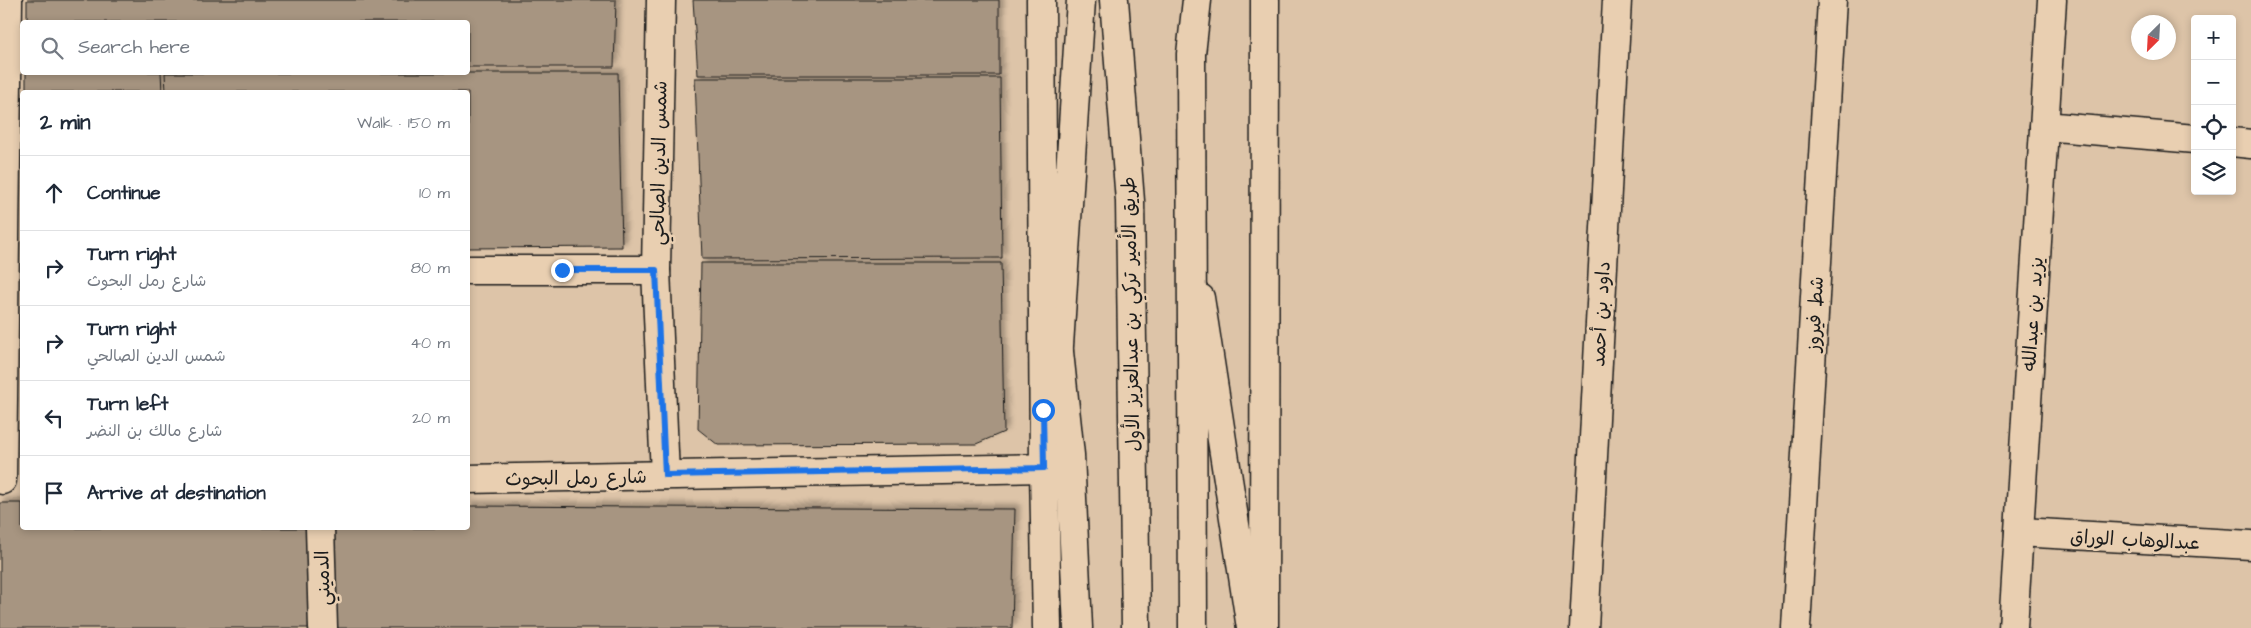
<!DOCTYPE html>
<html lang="en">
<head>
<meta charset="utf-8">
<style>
	:root { --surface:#fff; --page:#f2f2f3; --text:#1f2937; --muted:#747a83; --line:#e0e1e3 }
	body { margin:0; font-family:"Architects Daughter","Playpen Sans Arabic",sans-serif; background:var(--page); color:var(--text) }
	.controls { position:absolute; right:15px; top:15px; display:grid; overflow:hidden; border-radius:5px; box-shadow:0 2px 8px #0003 }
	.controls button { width:45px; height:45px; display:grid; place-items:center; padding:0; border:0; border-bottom:1px solid var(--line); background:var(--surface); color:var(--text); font:25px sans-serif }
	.compass { position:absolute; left:2131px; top:15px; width:45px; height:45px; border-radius:50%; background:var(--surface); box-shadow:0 2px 8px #0003; rotate:204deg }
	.stop { position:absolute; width:15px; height:15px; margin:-11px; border:4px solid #1a73e8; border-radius:50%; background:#fff }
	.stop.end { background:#1a73e8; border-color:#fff; box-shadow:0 1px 5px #0008 }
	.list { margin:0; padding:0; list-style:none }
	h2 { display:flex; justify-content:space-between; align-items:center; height:65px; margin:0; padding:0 20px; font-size:21px }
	h2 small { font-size:16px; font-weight:400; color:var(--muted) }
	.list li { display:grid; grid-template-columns:32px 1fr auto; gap:15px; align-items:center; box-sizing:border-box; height:75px; padding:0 20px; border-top:1px solid var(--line) }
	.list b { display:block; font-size:19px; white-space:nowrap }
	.list p { margin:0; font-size:16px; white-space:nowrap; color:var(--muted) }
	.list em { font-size:16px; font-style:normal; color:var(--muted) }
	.icon { flex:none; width:28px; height:28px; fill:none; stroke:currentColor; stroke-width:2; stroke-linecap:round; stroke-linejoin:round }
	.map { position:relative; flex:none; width:2251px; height:628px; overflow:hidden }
	.search { position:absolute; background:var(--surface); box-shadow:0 2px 8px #0003; left:20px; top:20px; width:450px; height:55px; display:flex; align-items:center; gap:12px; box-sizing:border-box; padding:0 18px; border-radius:5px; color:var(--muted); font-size:19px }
	.panel { position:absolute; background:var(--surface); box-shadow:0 2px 8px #0003; left:20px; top:90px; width:450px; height:440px; border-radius:5px }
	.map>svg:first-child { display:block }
	.building { fill:#a79581; stroke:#1c1c1c; filter:url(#shadow) }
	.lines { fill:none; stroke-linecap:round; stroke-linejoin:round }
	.minor-casing { stroke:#1c1c1c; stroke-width:31 }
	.major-casing { stroke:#1c1c1c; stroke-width:31 }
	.minor { stroke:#e9cfb1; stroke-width:28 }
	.major { stroke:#e9cfb1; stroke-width:28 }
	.route { stroke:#1a73e8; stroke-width:6 }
	.labels { text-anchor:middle; stroke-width:5; stroke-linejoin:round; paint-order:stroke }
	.street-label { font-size:19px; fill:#1c1c1c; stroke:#e9cfb1 }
</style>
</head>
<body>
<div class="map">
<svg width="2251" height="628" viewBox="0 0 2251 628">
	<defs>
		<filter id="shadow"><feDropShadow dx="4.5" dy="-4.5" stdDeviation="2.5" flood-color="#0004"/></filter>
	</defs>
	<rect width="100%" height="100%" fill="#ddc4a8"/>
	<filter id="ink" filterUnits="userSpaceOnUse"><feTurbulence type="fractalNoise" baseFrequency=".02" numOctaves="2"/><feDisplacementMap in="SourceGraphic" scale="10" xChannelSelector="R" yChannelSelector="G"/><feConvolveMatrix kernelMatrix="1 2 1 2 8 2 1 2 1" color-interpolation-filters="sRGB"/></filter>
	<g filter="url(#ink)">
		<g class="building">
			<polygon points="27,0 616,0 614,67 468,67 468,22 27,22"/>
			<polygon points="693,0 999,0 999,75 698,75"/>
			<polygon points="26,72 161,72 162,92 26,92"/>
			<polygon points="165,73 618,73 622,247 468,248 468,92 166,92"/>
			<polygon points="695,78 1000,78 1002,258 702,259"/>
			<polygon points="701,263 1001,263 1004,432 976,444 718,445 698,429"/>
			<polygon points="0,503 22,503 22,528 468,528 468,506 1015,509 1012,628 0,628"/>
		</g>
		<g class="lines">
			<defs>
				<g id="minor">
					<polyline points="661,0 656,270 665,475"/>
					<polyline points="2044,126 2195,139"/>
					<polyline points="2232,142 2251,144"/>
					<polyline points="468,270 656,270"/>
					<polyline points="1200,298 1251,628"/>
					<polyline points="1057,377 1081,0"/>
					<polyline points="468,479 1044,468 1048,444"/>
					<polyline points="2,480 8,0"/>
					<polyline points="320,528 323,628"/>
					<polyline points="2019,532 2251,545"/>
					<polyline points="1584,628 1617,0"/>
					<polyline points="1796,628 1832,0"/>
					<polyline points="2013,628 2052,0"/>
				</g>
				<g id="major">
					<polyline points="1041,0 1044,468 1047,628"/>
					<polyline points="1114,0 1130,201 1136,628"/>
					<polyline points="1059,352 1070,455 1078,628"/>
					<polyline points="1193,628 1191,54 1197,0"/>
					<polyline points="1264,628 1265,0"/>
				</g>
			</defs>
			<use href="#minor" class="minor-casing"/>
			<use href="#major" class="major-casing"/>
			<use href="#minor" class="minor"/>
			<use href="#major" class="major"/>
		</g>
	</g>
	<g class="lines" filter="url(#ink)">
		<polyline class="route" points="562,270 656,270 665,475 1044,468 1043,410"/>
	</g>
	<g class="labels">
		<g class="street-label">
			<text transform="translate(658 163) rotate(-89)" y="7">شمس الدين الصالحي</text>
			<text transform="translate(1130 314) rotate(-91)" y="7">طريق الأمير تركي بن عبدالعزيز الأول</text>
			<text transform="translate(1600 314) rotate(-87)" y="7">داود بن أحمد</text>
			<text transform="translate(1814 314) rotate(-87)" y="7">شط فيروز</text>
			<text transform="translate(2032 314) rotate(-86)" y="7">يزيد بن عبدالله</text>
			<text transform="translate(576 477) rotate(-1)" y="7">شارع رمل البحوث</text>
			<text transform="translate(2135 539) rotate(3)" y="7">عبدالوهاب الوراق</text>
			<text transform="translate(322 578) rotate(-92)" y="7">الدميني</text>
		</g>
	</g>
</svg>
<div class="controls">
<button>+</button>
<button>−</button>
<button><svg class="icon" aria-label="locate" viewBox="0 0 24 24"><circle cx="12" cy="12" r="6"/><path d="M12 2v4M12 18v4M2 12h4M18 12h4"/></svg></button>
<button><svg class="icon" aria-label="layers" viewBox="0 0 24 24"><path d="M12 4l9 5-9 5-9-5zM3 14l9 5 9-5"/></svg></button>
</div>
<svg class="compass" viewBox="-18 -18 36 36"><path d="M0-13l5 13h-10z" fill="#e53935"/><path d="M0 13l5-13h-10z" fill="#747a83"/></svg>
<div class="stop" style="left:1043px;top:410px"></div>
<div class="stop end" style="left:562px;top:270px"></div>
<div class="search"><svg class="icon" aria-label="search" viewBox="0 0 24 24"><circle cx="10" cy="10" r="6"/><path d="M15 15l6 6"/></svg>Search here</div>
<section class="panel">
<h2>2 min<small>Walk · 150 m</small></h2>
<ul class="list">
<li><svg class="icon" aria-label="ahead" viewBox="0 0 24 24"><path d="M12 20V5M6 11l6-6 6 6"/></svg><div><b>Continue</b></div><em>10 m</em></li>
<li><svg class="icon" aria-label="right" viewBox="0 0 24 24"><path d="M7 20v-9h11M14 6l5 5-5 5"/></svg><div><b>Turn right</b><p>شارع رمل البحوث</p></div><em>80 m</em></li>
<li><svg class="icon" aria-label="right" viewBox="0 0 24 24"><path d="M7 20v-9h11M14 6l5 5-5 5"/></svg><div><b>Turn right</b><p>شمس الدين الصالحي</p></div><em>40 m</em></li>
<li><svg class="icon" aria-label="left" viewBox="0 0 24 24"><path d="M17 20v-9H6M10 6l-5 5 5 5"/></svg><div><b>Turn left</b><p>شارع مالك بن النضر</p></div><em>20 m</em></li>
<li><svg class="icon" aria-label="arrive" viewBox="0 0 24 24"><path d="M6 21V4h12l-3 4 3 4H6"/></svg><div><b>Arrive at destination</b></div></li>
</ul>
</section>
</div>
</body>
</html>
